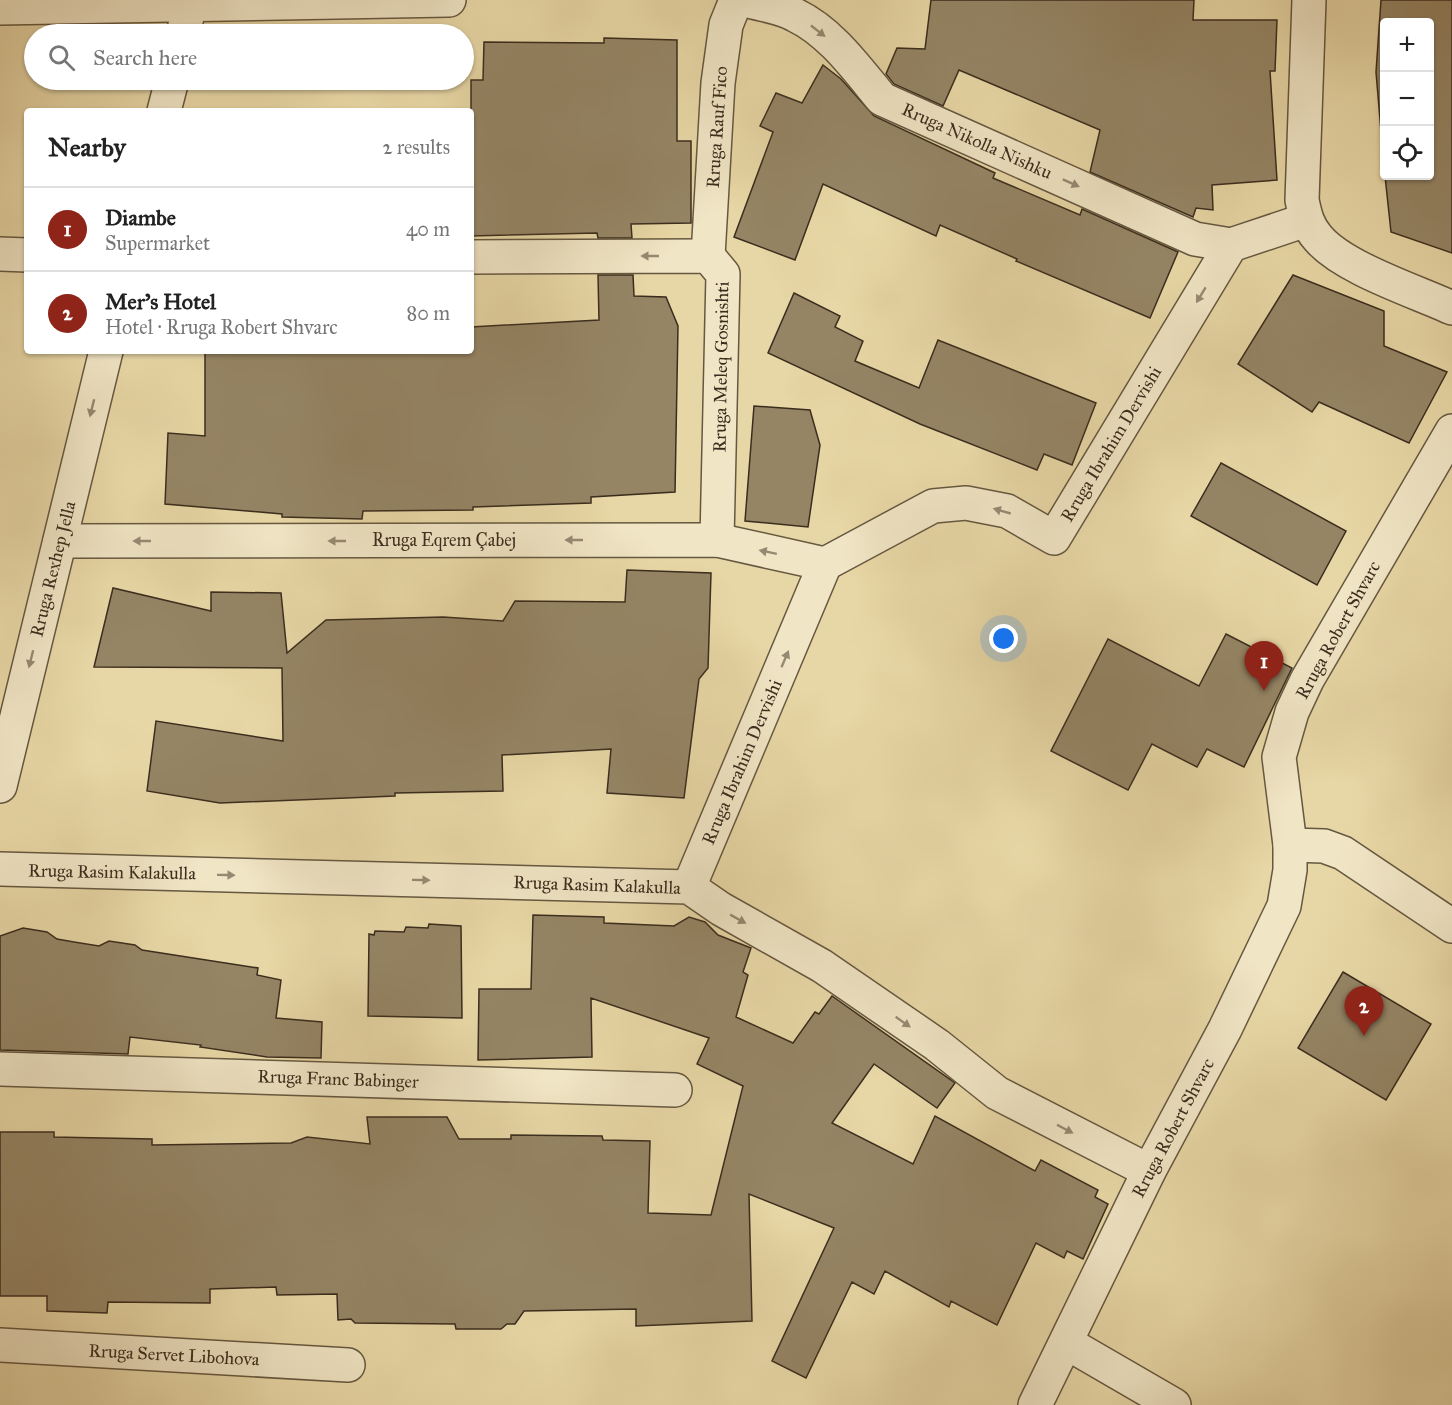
<!DOCTYPE html>
<html lang="en">
<head>
<meta charset="utf-8">
<style>
	:root { --surface:#fff; --page:#f2f2f2; --text:#222; --muted:#767676; --line:#e0e0e0; --accent:#8f2418 }
	body { margin:0; font-family:"IM FELL Great Primer",serif; background:var(--page); color:var(--text) }
	.controls { position:absolute; right:18px; top:18px; display:grid; overflow:hidden; border-radius:6px; box-shadow:0 2px 4px #0004 }
	.controls button { width:54px; height:54px; display:grid; place-items:center; padding:0; border:0; border-bottom:2px solid var(--line); background:var(--surface); color:var(--text); font:30px sans-serif }
	.you { position:absolute; left:1004px; top:639px; width:21px; height:21px; margin:-15px; border:4px solid #fff; border-radius:50%; background:#1a73e8; box-shadow:0 0 0 9px #1a73e833 }
	.badge { display:grid; place-items:center; width:39px; height:39px; border-radius:50%; background:var(--accent); color:#fff; font-size:20px; font-weight:700 }
	.pin { position:absolute; translate:-50% -50px; filter:drop-shadow(0 2px 3px #0008) }
	.pin::after { content:''; position:absolute; top:32px; width:21px; height:18px; background:inherit; clip-path:polygon(0 0,100% 0,50% 100%) }
	.list { margin:0; padding:0; list-style:none }
	h2 { display:flex; justify-content:space-between; align-items:center; height:78px; margin:0; padding:0 24px; font-size:26px }
	h2 small { font-size:20px; font-weight:400; color:var(--muted) }
	.list li { display:grid; grid-template-columns:39px 1fr auto; gap:18px; align-items:center; box-sizing:border-box; height:84px; padding:0 24px; border-top:2px solid var(--line) }
	.list b { display:block; font-size:22px; white-space:nowrap }
	.list p { margin:0; font-size:20px; white-space:nowrap; color:var(--muted) }
	.list em { font-size:20px; font-style:normal; color:var(--muted) }
	.icon { flex:none; width:33px; height:33px; fill:none; stroke:currentColor; stroke-width:2; stroke-linecap:round; stroke-linejoin:round }
	.map { position:relative; flex:none; width:1452px; height:1405px; overflow:hidden }
	.search { position:absolute; background:var(--surface); box-shadow:0 2px 4px #0004; left:24px; top:24px; width:450px; height:66px; display:flex; align-items:center; gap:15px; box-sizing:border-box; padding:0 21px; border-radius:33px; color:var(--muted); font-size:22px }
	.panel { position:absolute; background:var(--surface); box-shadow:0 2px 4px #0004; left:24px; top:108px; width:450px; height:246px; border-radius:6px }
	.map>svg:first-child { display:block }
	.building { fill:#958565; stroke:#3b2d1e; stroke-width:1.5 }
	.lines { fill:none; stroke-linecap:round; stroke-linejoin:round }
	.minor-casing { stroke:#665840; stroke-width:36 }
	.minor { stroke:#f0e5c5; stroke-width:33 }
	.oneway { fill:#968972 }
	.labels { text-anchor:middle; stroke-width:6; stroke-linejoin:round; paint-order:stroke }
	.street-label { font-size:18px; fill:#3b2d1e; stroke:#f0e5c5 }
</style>
</head>
<body>
<div class="map">
<svg width="1452" height="1405" viewBox="0 0 1452 1405">
	<rect width="100%" height="100%" fill="#e8d7a6"/>
	<filter id="stains"><feTurbulence type="fractalNoise" baseFrequency=".00333" numOctaves="4"/><feColorMatrix values="0 0 0 0 .2 0 0 0 0 .09 0 0 0 0 .02 0 0 0 .5 -.17"/></filter>
	<radialGradient id="worn" r=".72"><stop offset=".6" stop-color="#630" stop-opacity="0"/><stop offset="1" stop-color="#630" stop-opacity=".3"/></radialGradient>
	<g class="building">
		<polygon points="931,0 1194,0 1193,20 1277,20 1275,71 1270,71 1277,180 1212,185 1213,210 1196,208 1193,217 1090,172 1100,130 959,70 943,106 894,84 886,74 897,48 925,49"/>
		<polygon points="1381,0 1452,0 1452,253 1391,232 1385,176 1430,176 1430,22 1384,22 1384,167 1376,72"/>
		<polygon points="604,38 677,40 677,141 691,141 691,223 631,224 632,238 598,238 597,233 471,236 471,80 483,80 484,42 604,43"/>
		<polygon points="823,65 841,79 874,116 995,173 993,178 1080,215 1082,209 1178,252 1150,318 1016,261 1017,259 940,225 936,236 823,184 795,260 734,237 773,132 760,126 776,93 802,103"/>
		<polygon points="598,275 633,275 634,296 666,297 678,326 675,492 591,497 591,503 473,507 473,510 363,511 362,519 282,517 282,514 165,504 168,433 205,436 205,351 471,351 471,327 599,320"/>
		<polygon points="1293,275 1384,311 1384,346 1447,372 1409,443 1319,402 1312,412 1238,364"/>
		<polygon points="794,293 840,316 835,327 863,341 855,361 919,388 938,340 1096,403 1072,465 1044,454 1037,470 920,424 768,353"/>
		<polygon points="754,406 810,410 820,445 808,527 745,521"/>
		<polygon points="1221,463 1346,531 1317,585 1191,516"/>
		<polygon points="627,570 711,573 708,668 699,679 684,798 607,793 611,749 502,755 503,791 395,793 395,796 220,803 147,791 156,721 283,741 282,668 94,667 113,588 211,611 211,592 281,593 287,653 326,620 443,617 503,621 515,601 625,602"/>
		<polygon points="1226,634 1292,668 1244,767 1207,749 1197,767 1152,744 1128,790 1051,751 1108,639 1199,686"/>
		<polygon points="533,915 604,917 604,923 674,926 689,917 705,922 718,935 751,948 743,972 748,975 736,1017 793,1043 815,1012 819,1014 832,996 955,1083 937,1108 874,1064 832,1123 913,1164 935,1116 1035,1171 1041,1160 1098,1190 1095,1197 1108,1204 1083,1259 1067,1251 1064,1258 1036,1243 997,1325 951,1301 949,1307 885,1271 874,1294 852,1282 806,1378 772,1361 834,1228 749,1194 752,1321 636,1326 636,1309 524,1311 515,1324 507,1324 501,1329 456,1329 455,1324 355,1323 351,1319 338,1320 337,1294 277,1295 276,1287 210,1289 210,1303 108,1302 107,1313 47,1311 47,1296 0,1296 0,1132 54,1132 54,1137 152,1139 152,1145 291,1143 307,1137 370,1144 367,1117 447,1117 459,1139 511,1139 511,1135 602,1136 603,1140 650,1141 648,1213 711,1215 743,1086 697,1064 709,1038 591,998 592,1057 478,1060 479,989 531,989"/>
		<polygon points="429,924 461,926 462,1018 368,1016 369,934 374,935 375,931 404,932 406,927 428,928"/>
		<polygon points="23,928 47,932 57,939 74,942 99,946 109,941 135,945 142,950 258,968 257,975 281,980 276,1018 322,1022 321,1058 267,1057 200,1047 201,1045 130,1037 128,1054 0,1050 0,936"/>
		<polygon points="1343,972 1431,1024 1386,1100 1298,1048"/>
	</g>
	<g class="lines">
		<defs>
			<g id="minor">
				<path d="M746 0C762 5 781 7 795 15 831 32 857 69 882 99L1195 239 1231 245"/>
				<path d="M1309 0 1302 200C1305 215 1308 227 1318 238 1343 268 1415 291 1452 308"/>
				<polyline points="0,8 449,0"/>
				<polyline points="183,34 191,0"/>
				<polyline points="164,111 172,80"/>
				<polyline points="0,254 27,255"/>
				<polyline points="708,256 718,83 726,25 736,0"/>
				<polyline points="471,257 708,256 723,274 717,540"/>
				<polyline points="60,541 717,540 825,564"/>
				<polyline points="0,786 106,351"/>
				<polyline points="1290,845 1324,846 1343,853 1452,926"/>
				<polyline points="0,869 689,887 721,909 822,966 937,1045 997,1093 1149,1171"/>
				<polyline points="689,887 825,564 933,506 966,503 1007,511 1054,538 1231,245 1306,220"/>
				<polyline points="0,1069 675,1090"/>
				<polyline points="1067,1343 1174,1405"/>
				<polyline points="0,1345 348,1365"/>
				<polyline points="1035,1405 1149,1171 1225,1029 1284,906 1290,870 1290,845 1279,757 1292,712 1307,680 1452,431"/>
			</g>
		</defs>
		<use href="#minor" class="minor-casing"/>
		<use href="#minor" class="minor"/>
	</g>
	<defs><path id="oneway-solid" d="M-6-.8H1V-3.2L6.5 0L1 3.2V.8H-6Z" transform="scale(1.5)"/></defs>
	<g class="oneway">
		<use href="#oneway-solid" transform="translate(818 31) rotate(38)"/>
		<use href="#oneway-solid" transform="translate(1071 183) rotate(24)"/>
		<use href="#oneway-solid" transform="translate(650 256) rotate(180)"/>
		<use href="#oneway-solid" transform="translate(1201 295) rotate(121)"/>
		<use href="#oneway-solid" transform="translate(92 408) rotate(104)"/>
		<use href="#oneway-solid" transform="translate(1002 511) rotate(-164)"/>
		<use href="#oneway-solid" transform="translate(574 540) rotate(180)"/>
		<use href="#oneway-solid" transform="translate(142 541) rotate(180)"/>
		<use href="#oneway-solid" transform="translate(337 541) rotate(180)"/>
		<use href="#oneway-solid" transform="translate(768 552) rotate(-168)"/>
		<use href="#oneway-solid" transform="translate(31 659) rotate(104)"/>
		<use href="#oneway-solid" transform="translate(785 659) rotate(-67)"/>
		<use href="#oneway-solid" transform="translate(226 875) rotate(1)"/>
		<use href="#oneway-solid" transform="translate(421 880) rotate(1)"/>
		<use href="#oneway-solid" transform="translate(738 919) rotate(29)"/>
		<use href="#oneway-solid" transform="translate(903 1022) rotate(35)"/>
		<use href="#oneway-solid" transform="translate(1065 1129) rotate(28)"/>
	</g>
	<g class="labels">
		<g class="street-label">
			<text transform="translate(717 127) rotate(-86)" y="6">Rruga Rauf Fico</text>
			<text transform="translate(977 141) rotate(24)" y="6">Rruga Nikolla Nishku</text>
			<text transform="translate(721 367) rotate(-89)" y="6">Rruga Meleq Gosnishti</text>
			<text transform="translate(1111 444) rotate(-59)" y="6">Rruga Ibrahim Dervishi</text>
			<text x="444" y="546">Rruga Eqrem Çabej</text>
			<text transform="translate(53 569) rotate(-76)" y="6">Rruga Rexhep Jella</text>
			<text transform="translate(1338 630) rotate(-61)" y="6">Rruga Robert Shvarc</text>
			<text transform="translate(742 762) rotate(-67)" y="6">Rruga Ibrahim Dervishi</text>
			<text transform="translate(112 872) rotate(1)" y="6">Rruga Rasim Kalakulla</text>
			<text transform="translate(597 885) rotate(2)" y="6">Rruga Rasim Kalakulla</text>
			<text transform="translate(338 1079) rotate(2)" y="6">Rruga Franc Babinger</text>
			<text transform="translate(1173 1128) rotate(-62)" y="6">Rruga Robert Shvarc</text>
			<text transform="translate(174 1355) rotate(3)" y="6">Rruga Servet Libohova</text>
		</g>
	</g>
	<rect width="100%" height="100%" filter="url(#stains)"/>
	<rect width="100%" height="100%" fill="url(#worn)"/>
</svg>
<div class="controls">
<button>+</button>
<button>−</button>
<button><svg class="icon" aria-label="locate" viewBox="0 0 24 24"><circle cx="12" cy="12" r="6"/><path d="M12 2v4M12 18v4M2 12h4M18 12h4"/></svg></button>
</div>
<div class="you"></div>
<div class="pin badge" style="left:1264px;top:691px">1</div>
<div class="pin badge" style="left:1364px;top:1036px">2</div>
<div class="search"><svg class="icon" aria-label="search" viewBox="0 0 24 24"><circle cx="10" cy="10" r="6"/><path d="M15 15l6 6"/></svg>Search here</div>
<section class="panel">
<h2>Nearby<small>2 results</small></h2>
<ul class="list">
<li><span class="badge">1</span><div><b>Diambe</b><p>Supermarket</p></div><em>40 m</em></li>
<li><span class="badge">2</span><div><b>Mer's Hotel</b><p>Hotel · Rruga Robert Shvarc</p></div><em>80 m</em></li>
</ul>
</section>
</div>
</body>
</html>
